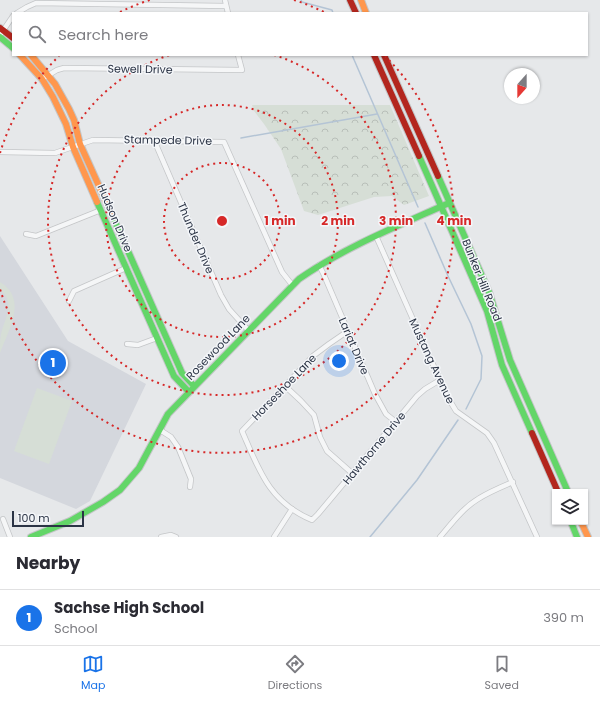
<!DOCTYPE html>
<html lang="en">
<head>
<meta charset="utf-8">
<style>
	:root { --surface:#fff; --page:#f7f7f7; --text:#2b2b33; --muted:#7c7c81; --line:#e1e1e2; --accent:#1a73e8 }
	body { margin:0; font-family:Poppins,sans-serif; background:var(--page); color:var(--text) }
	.controls { position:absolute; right:12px; bottom:12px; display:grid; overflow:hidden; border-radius:0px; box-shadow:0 1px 3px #0004 }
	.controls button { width:36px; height:36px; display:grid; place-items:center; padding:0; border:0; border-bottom:1px solid var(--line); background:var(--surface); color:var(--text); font:20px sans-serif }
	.compass { position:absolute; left:504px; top:68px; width:36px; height:36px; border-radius:50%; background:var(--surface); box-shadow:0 1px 3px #0004; rotate:201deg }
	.scale { position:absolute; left:12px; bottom:10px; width:72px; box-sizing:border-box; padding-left:4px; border:2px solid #2b3445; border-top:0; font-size:11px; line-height:14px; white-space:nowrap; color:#2b3445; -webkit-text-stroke:3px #f4f6f9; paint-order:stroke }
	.you { position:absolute; left:339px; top:361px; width:14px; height:14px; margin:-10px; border:3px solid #fff; border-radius:50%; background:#1a73e8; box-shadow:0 0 0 6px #1a73e833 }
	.badge { display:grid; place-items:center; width:26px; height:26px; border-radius:50%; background:var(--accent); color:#fff; font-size:13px; font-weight:700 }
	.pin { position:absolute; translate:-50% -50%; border:2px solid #fff; box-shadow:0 1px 4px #0006 }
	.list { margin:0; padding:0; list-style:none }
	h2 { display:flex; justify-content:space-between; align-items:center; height:52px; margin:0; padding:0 16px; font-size:17px }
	h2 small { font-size:13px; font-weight:400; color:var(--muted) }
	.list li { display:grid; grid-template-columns:26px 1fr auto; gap:12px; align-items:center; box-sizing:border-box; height:56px; padding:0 16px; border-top:1px solid var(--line) }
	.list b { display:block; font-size:15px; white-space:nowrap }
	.list p { margin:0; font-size:13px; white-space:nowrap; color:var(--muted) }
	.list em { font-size:13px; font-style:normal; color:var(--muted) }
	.icon { flex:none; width:22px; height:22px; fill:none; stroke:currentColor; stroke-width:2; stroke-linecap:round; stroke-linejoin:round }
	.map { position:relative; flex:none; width:600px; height:537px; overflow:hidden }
	.search { position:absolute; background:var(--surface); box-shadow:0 1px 3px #0004; left:12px; right:12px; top:12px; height:44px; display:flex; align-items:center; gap:10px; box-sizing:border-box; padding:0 14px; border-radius:0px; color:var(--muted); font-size:15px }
	.sheet { height:108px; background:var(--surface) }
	nav { display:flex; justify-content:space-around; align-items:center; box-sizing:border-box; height:56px; border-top:1px solid var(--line); background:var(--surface); font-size:11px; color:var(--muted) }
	nav a { display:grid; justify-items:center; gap:2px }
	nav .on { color:var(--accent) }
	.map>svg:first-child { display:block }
	.built { fill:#d4d7dd }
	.grass { fill:#d6ded6 }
	.forest { fill:url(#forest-crowns) }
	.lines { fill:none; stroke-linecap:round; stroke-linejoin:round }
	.stream { stroke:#b4c4d5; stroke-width:1.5 }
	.street-casing { stroke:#c4c6c8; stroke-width:6 }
	.fast-casing { stroke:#c4c6c8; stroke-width:8 }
	.slow-casing { stroke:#c4c6c8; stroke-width:8 }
	.jam-casing { stroke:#c4c6c8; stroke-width:8 }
	.street { stroke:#f5f6f7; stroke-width:4.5 }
	.fast { stroke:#63d668; stroke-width:6 }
	.slow { stroke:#ff974d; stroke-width:6 }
	.jam { stroke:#b3261e; stroke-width:6 }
	.ring { fill:none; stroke:#d62828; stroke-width:2; stroke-dasharray:2 4 }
	.labels { text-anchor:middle; stroke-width:3; stroke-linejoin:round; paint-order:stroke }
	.street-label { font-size:11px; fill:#2b3445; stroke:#f4f6f9 }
	.centre { fill:#d62828; stroke:#f4f6f9; stroke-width:2 }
	.ring-label { font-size:12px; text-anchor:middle; font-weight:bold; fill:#d62828; stroke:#f4f6f9; stroke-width:3; stroke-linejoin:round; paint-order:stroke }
</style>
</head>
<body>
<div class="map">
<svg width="600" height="537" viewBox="0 0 600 537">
	<defs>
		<pattern id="forest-crowns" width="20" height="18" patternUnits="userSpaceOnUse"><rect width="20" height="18" fill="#d6ded6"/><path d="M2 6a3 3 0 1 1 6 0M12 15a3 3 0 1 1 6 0" fill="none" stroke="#b8bfb9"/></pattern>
	</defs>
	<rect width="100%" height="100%" fill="#e6e8ea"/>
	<polygon class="built" points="0,236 68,341 146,384 90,501 76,509 0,478"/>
	<g class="grass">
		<path d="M0 282C28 299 9 329 0 353 0 347 0 339 1 334 5 318 16 302 0 290Z"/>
		<polygon points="37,388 72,401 49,464 14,451"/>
	</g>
	<polygon class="forest" points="252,105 390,105 429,196 404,205 392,196 374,197 318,215 304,211 281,149 264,124 254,111"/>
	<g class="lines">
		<g class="stream">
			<polyline points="301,0 302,2 332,10 333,13"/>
			<polyline points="352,55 418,207"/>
			<polyline points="241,138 377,114"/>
			<polyline points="425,223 448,276 471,324 482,356 481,379 466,409"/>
			<polyline points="370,537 417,480 458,420"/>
		</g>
		<defs>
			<g id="street">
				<polyline points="225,0 228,13"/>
				<polyline points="17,13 27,7 36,3 226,6"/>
				<polyline points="0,35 13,16"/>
				<polyline points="42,79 57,70 64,68 242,70 238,55"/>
				<polyline points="154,140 221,295 229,309 248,330"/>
				<polyline points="0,152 55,153 93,140 224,142 282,272 293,286"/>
				<polyline points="26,234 36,236 101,210"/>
				<polyline points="376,236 447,396 456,411 487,433 494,443 537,537"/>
				<polyline points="319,265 324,275 375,394 386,414 396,422"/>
				<polyline points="69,301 74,291 126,268"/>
				<path d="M348 331 329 344 313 356 285 386 242 431C259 470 269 502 312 520L318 514 417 396 425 389 440 380"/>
				<polyline points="127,344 138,345 157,338"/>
				<polyline points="285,386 301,401 314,415 320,437 327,451 353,474"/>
				<polyline points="160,430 171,437 178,447 191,479 190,487"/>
				<polyline points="3,519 10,537"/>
				<polyline points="161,537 171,535 176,537"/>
				<polyline points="274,537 292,509"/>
				<path d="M440 537C452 523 463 508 478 499 489 492 501 487 513 482"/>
			</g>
			<g id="fast">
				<polyline points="0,37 13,48"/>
				<polyline points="419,156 487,311 502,365 532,433"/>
				<polyline points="438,176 489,292 510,360 568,492"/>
				<polyline points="97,202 174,376 189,392"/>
				<polyline points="112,215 182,373 194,386"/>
				<polyline points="571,522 577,537"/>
				<path d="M31 537 70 521 103 502 120 490 139 468 168 414 299 279C345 247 398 226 449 203"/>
			</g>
			<g id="slow">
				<polyline points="361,0 366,13"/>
				<polyline points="20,55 42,79 53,97 66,124 73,147 97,202"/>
				<polyline points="31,55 55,84 69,109 74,120 80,144 112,215"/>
				<polyline points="581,522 588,537"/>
			</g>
			<g id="jam">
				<polyline points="350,0 356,13"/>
				<polyline points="0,28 13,38"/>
				<polyline points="374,55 419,156"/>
				<polyline points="384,55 438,176"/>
				<polyline points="532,433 558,492"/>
			</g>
		</defs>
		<use href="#street" class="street-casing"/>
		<use href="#fast" class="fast-casing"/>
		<use href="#slow" class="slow-casing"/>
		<use href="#jam" class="jam-casing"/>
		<use href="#street" class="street"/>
		<use href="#fast" class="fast"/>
		<use href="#slow" class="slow"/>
		<use href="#jam" class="jam"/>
	</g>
	<g class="ring">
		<circle cx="222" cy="221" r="58"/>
		<circle cx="222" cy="221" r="116"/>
		<path d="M274 55A174 174 0 1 1 170 55"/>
		<path d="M0 153A232 232 0 0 1 59 56M120 12A232 232 0 0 1 150 0M294 0A232 232 0 0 1 324 12M385 56A232 232 0 1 1 0 289"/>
	</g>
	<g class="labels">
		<g class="street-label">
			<text transform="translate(140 69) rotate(1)" y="4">Sewell Drive</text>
			<text transform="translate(168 140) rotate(1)" y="4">Stampede Drive</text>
			<text transform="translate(115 218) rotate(67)" y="4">Hudson Drive</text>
			<text transform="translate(196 238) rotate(67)" y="4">Thunder Drive</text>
			<text transform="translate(482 280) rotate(68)" y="4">Bunker Hill Road</text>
			<text transform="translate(354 346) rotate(67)" y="4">Lariat Drive</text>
			<text transform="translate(218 347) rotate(-46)" y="4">Rosewood Lane</text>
			<text transform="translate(432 361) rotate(65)" y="4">Mustang Avenue</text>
			<text transform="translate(284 387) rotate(-46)" y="4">Horseshoe Lane</text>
			<text transform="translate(374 448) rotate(-50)" y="4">Hawthorne Drive</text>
		</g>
	</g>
	<circle cx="222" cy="221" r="6" class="centre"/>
	<g class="ring-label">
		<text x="280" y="225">1 min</text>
		<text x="338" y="225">2 min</text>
		<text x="396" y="225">3 min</text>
		<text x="454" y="225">4 min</text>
	</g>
</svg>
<div class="controls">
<button><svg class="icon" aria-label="layers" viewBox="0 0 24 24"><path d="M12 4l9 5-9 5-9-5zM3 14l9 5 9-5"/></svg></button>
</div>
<svg class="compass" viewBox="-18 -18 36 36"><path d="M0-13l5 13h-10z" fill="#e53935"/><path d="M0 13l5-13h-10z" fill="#7c7c81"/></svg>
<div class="scale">100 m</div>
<div class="you"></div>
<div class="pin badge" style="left:53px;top:363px">1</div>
<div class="search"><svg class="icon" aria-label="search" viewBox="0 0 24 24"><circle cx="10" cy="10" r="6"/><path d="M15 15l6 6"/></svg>Search here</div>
</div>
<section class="sheet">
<h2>Nearby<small></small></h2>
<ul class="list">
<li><span class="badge">1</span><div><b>Sachse High School</b><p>School</p></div><em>390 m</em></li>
</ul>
</section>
<nav>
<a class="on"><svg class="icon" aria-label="map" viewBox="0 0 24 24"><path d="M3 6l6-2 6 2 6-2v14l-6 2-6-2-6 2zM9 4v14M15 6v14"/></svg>Map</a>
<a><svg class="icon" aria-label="directions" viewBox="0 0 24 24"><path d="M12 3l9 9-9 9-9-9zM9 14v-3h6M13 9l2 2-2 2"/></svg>Directions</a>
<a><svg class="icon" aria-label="saved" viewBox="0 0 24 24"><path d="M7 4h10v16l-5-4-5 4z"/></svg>Saved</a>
</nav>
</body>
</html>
